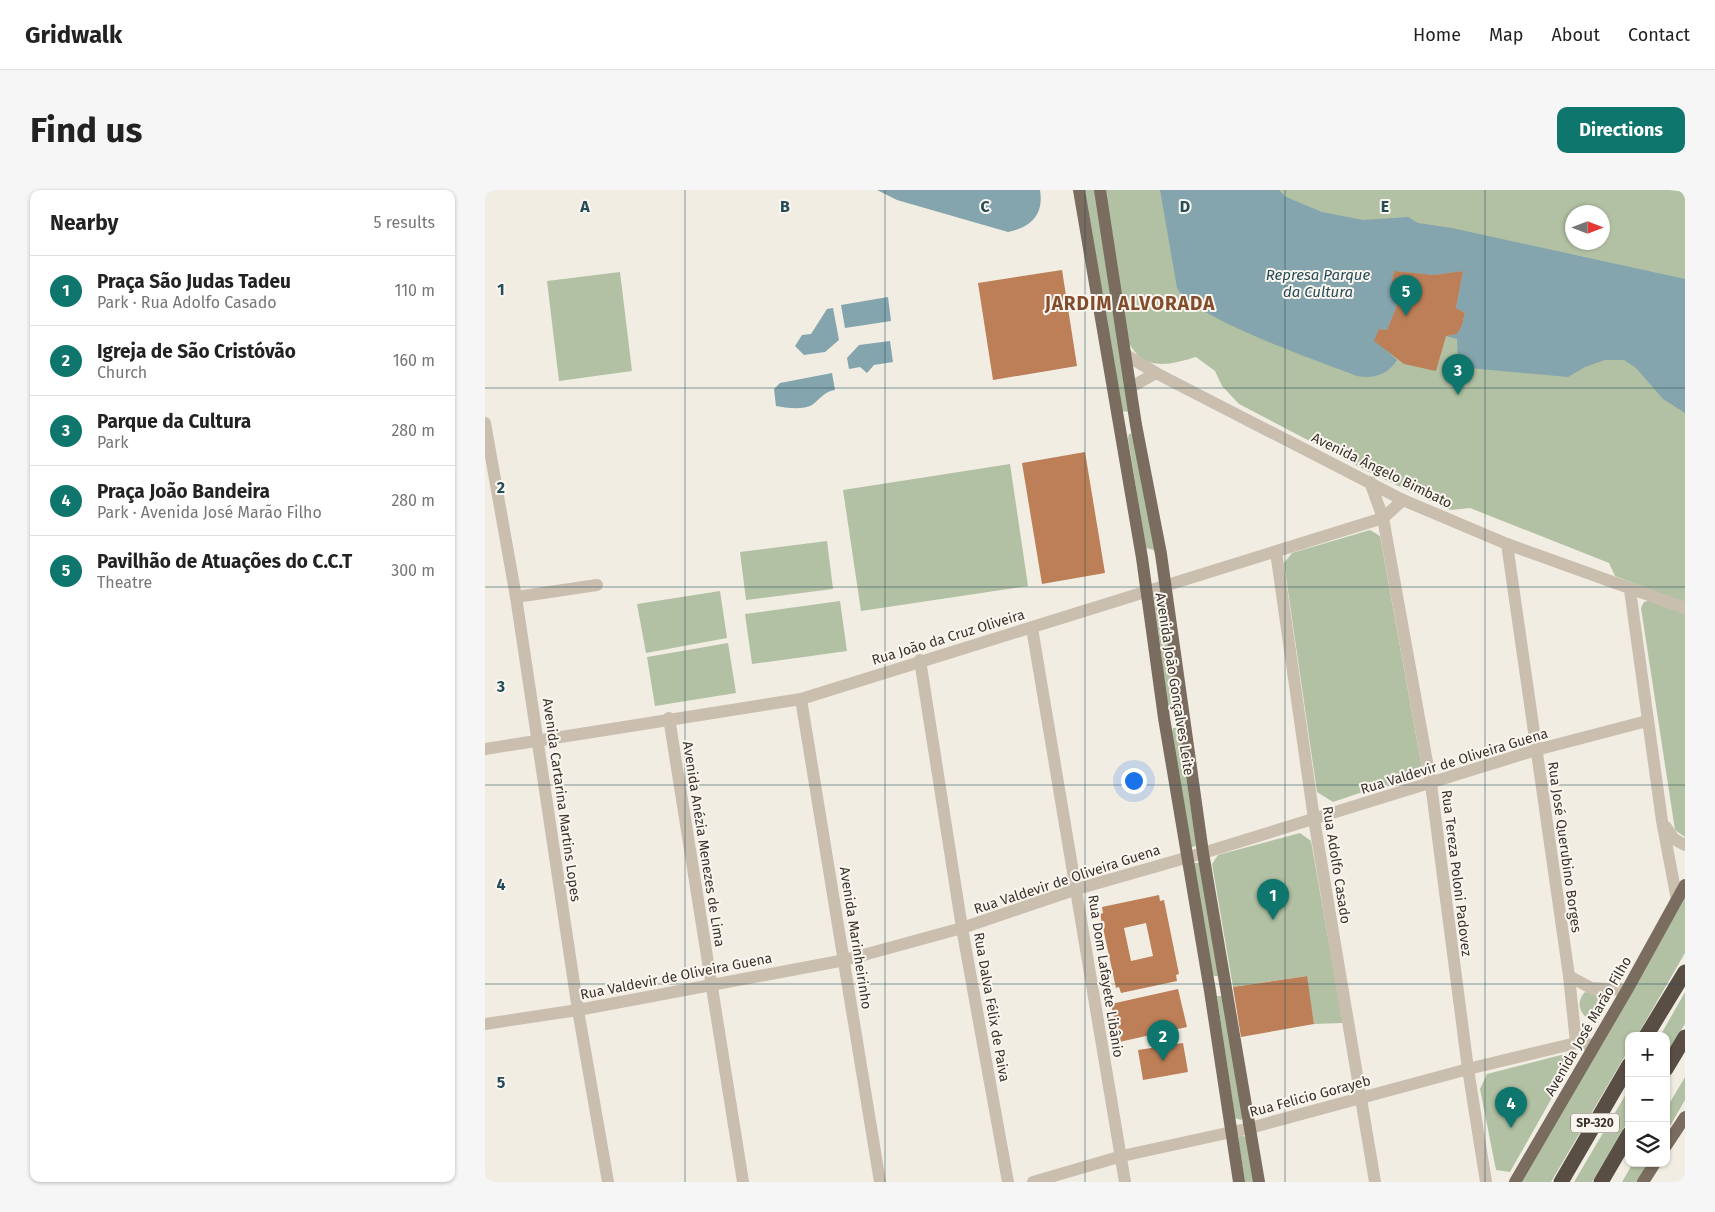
<!DOCTYPE html>
<html lang="en">
<head>
<meta charset="utf-8">
<style>
	:root { --surface:#fff; --page:#f6f6f6; --text:#222; --muted:#767676; --line:#e0e0e0; --accent:#0f766e }
	body { margin:0; font-family:"Fira Sans",sans-serif; background:var(--page); color:var(--text) }
	.controls { position:absolute; right:15px; bottom:15px; display:grid; overflow:hidden; border-radius:10px; box-shadow:0 1px 4px #0004 }
	.controls button { width:45px; height:45px; display:grid; place-items:center; padding:0; border:0; border-bottom:1px solid var(--line); background:var(--surface); color:var(--text); font:25px sans-serif }
	.compass { position:absolute; left:1080px; top:15px; width:45px; height:45px; border-radius:50%; background:var(--surface); box-shadow:0 1px 4px #0004; rotate:90deg }
	.you { position:absolute; left:648px; top:590px; width:18px; height:18px; margin:-12px; border:4px solid #fff; border-radius:50%; background:#1a73e8; box-shadow:0 0 0 8px #1a73e833 }
	.badge { display:grid; place-items:center; width:32px; height:32px; border-radius:50%; background:var(--accent); color:#fff; font-size:16px; font-weight:700 }
	.pin { position:absolute; translate:-50% -41px; filter:drop-shadow(0 1px 2px #0008) }
	.pin::after { content:''; position:absolute; top:26px; width:18px; height:15px; background:inherit; clip-path:polygon(0 0,100% 0,50% 100%) }
	.list { margin:0; padding:0; list-style:none }
	h2 { display:flex; justify-content:space-between; align-items:center; height:65px; margin:0; padding:0 20px; font-size:21px }
	h2 small { font-size:16px; font-weight:400; color:var(--muted) }
	.list li { display:grid; grid-template-columns:32px 1fr auto; gap:15px; align-items:center; box-sizing:border-box; height:70px; padding:0 20px; border-top:1px solid var(--line) }
	.list b { display:block; font-size:19px; white-space:nowrap }
	.list p { margin:0; font-size:16px; white-space:nowrap; color:var(--muted) }
	.list em { font-size:16px; font-style:normal; color:var(--muted) }
	.icon { flex:none; width:28px; height:28px; fill:none; stroke:currentColor; stroke-width:2; stroke-linecap:round; stroke-linejoin:round }
	.map { position:relative; flex:none; width:1200px; height:992px; overflow:hidden; border-radius:10px }
	header { display:flex; align-items:center; gap:30px; box-sizing:border-box; height:70px; padding:0 25px; background:var(--surface); border-bottom:1px solid var(--line) }
	header strong { font-size:24px }
	nav { display:flex; gap:28px; margin-inline-start:auto; font-size:18px }
	.intro { display:flex; align-items:center; justify-content:space-between; box-sizing:border-box; height:120px; padding:0 30px }
	h1 { margin:0; font-size:35px }
	.button { padding:12px 22px; border-radius:10px; background:var(--accent); color:#fff; font-size:18px; font-weight:700 }
	main { display:flex; gap:30px; padding:0 30px }
	aside { flex:1; background:var(--surface); border-radius:10px; box-shadow:0 1px 4px #0004 }
	.map>svg:first-child { display:block }
	.green { fill:#b2c1a3; fill-rule:evenodd }
	.water { fill:#84a5ad }
	.building { fill:#bc7f57; fill-rule:evenodd }
	.lines { fill:none; stroke-linecap:round; stroke-linejoin:round }
	.minor { stroke:#cabfaf; stroke-width:12 }
	.major { stroke:#7a6c5f; stroke-width:12 }
	.highway { stroke:#594e44; stroke-width:15 }
	.grid { fill:none; stroke:#254d58; stroke-width:1; stroke-opacity:0.55 }
	.labels { text-anchor:middle; stroke-width:4; stroke-linejoin:round; paint-order:stroke }
	.shield { fill:#faf6ef; stroke:#736e66; stroke-width:1 }
	.shield-label { font-size:12px; font-weight:bold; fill:#39332c }
	.street-label { font-size:14px; fill:#39332c; stroke:#faf6ef }
	.water-label { font-size:15px; font-style:italic; fill:#254d58; stroke:#faf6ef }
	.district-label { font-size:19px; font-weight:bold; letter-spacing:1px; fill:#824d2c; stroke:#faf6ef }
	.grid-label { font-size:16px; text-anchor:middle; font-weight:bold; fill:#254d58; stroke:#faf6ef; stroke-width:4; stroke-linejoin:round; paint-order:stroke }
</style>
</head>
<body>
<header>
<strong>Gridwalk</strong>
<nav><a>Home</a><a>Map</a><a>About</a><a>Contact</a></nav>
</header>
<div class="intro"><h1>Find us</h1><a class="button">Directions</a></div>
<main>
<aside>
<h2>Nearby<small>5 results</small></h2>
<ul class="list">
<li><span class="badge">1</span><div><b>Praça São Judas Tadeu</b><p>Park · Rua Adolfo Casado</p></div><em>110 m</em></li>
<li><span class="badge">2</span><div><b>Igreja de São Cristóvão</b><p>Church</p></div><em>160 m</em></li>
<li><span class="badge">3</span><div><b>Parque da Cultura</b><p>Park</p></div><em>280 m</em></li>
<li><span class="badge">4</span><div><b>Praça João Bandeira</b><p>Park · Avenida José Marão Filho</p></div><em>280 m</em></li>
<li><span class="badge">5</span><div><b>Pavilhão de Atuações do C.C.T</b><p>Theatre</p></div><em>300 m</em></li>
</ul>
</aside>
<div class="map">
<svg width="1200" height="992" viewBox="0 0 1200 992">
	<rect width="100%" height="100%" fill="#f2ede3"/>
	<g class="green">
		<polygon points="600,0 610,0 645,222 636,221"/>
		<path d="M620 0H1184L1200 2V413L1130 386 1124 373 985 318 966 320 960 318 882 281 754 214 737 196 730 181 711 167C681 176 656 182 641 147ZM1088 22H1118V52H1088Z"/>
		<polygon points="135,82 147,181 74,191 62,91"/>
		<polygon points="649,243 670,357 669,360 661,358 643,248 644,244"/>
		<polygon points="525,274 543,396 376,421 358,300"/>
		<polygon points="885,340 895,346 937,578 931,584 848,612 832,602 799,373 807,363"/>
		<polygon points="342,351 348,399 261,410 255,362"/>
		<polygon points="235,401 242,448 161,463 152,414"/>
		<polygon points="677,403 692,518 690,520 683,518 669,408 670,404"/>
		<polygon points="1167,410 1200,422 1200,647 1190,640 1156,418 1159,412"/>
		<polygon points="355,411 362,461 267,474 260,424"/>
		<polygon points="243,453 251,503 170,516 162,467"/>
		<polygon points="688,538 692,538 695,540 711,656 707,657 705,654 687,542"/>
		<polygon points="815,643 826,651 858,833 829,834 821,786 748,797 727,674 733,665"/>
		<polygon points="709,673 714,673 734,786 730,786 727,785"/>
		<polygon points="1200,705 1200,763 1152,846 1144,846 1144,859 1066,992 1036,992"/>
		<path d="M1100 802 1121 807 1123 811 1113 827 1102 828C1093 821 1092 810 1100 802Z"/>
		<polygon points="1200,802 1200,834 1181,865 1181,846 1175,846"/>
		<polygon points="732,806 737,806 758,927 756,930 750,928"/>
		<polygon points="1088,862 1089,869 1025,982 1011,980 995,899 1002,884"/>
		<polygon points="1200,887 1200,910 1181,943 1181,919"/>
		<polygon points="1144,899 1144,929 1107,992 1089,992"/>
		<polygon points="755,945 761,947 769,992 760,992 753,948"/>
		<polygon points="1148,973 1163,973 1152,992 1137,992"/>
	</g>
	<g class="water">
		<path d="M392 0H555C559 25 546 37 523 42L412 10Z"/>
		<path d="M675 0H794L801 7 837 22 878 30 923 27 933 33 967 38 1200 89V223L1178 209 1151 178 1139 170H1120L1100 177 1083 187 973 177 972 149 961 146 972 144 977 135 980 123 971 118 978 81 949 85 909 81 906 96 916 106 902 140 894 139 895 155 912 170C903 185 888 189 872 186 836 172 707 128 692 98Z"/>
		<polygon points="403,107 406,131 360,138 356,115"/>
		<polygon points="348,118 354,150 340,162 319,165 310,156 317,145 326,144 342,119"/>
		<polygon points="405,151 408,172 389,175 382,183 375,177 364,179 362,168 374,155"/>
		<path d="M347 183 350 200C340 201 334 210 327 215 318 220 301 218 291 216L289 199 295 193Z"/>
	</g>
	<g class="building">
		<polygon points="577,80 592,176 508,190 493,93"/>
		<polygon points="909,81 949,85 978,81 971,118 980,123 977,135 972,144 961,146 951,181 919,174 889,151 894,139 902,140 916,106 906,96"/>
		<polygon points="600,262 620,383 557,394 537,273"/>
		<path d="M674 705 675 711 679 710 694 784 691 785 692 791 636 803 634 797 631 798 615 724 618 723 617 717ZM661 733 668 766 646 771 639 738Z"/>
		<polygon points="822,786 829,834 756,847 748,797"/>
		<polygon points="693,799 702,837 634,852 626,814"/>
		<polygon points="698,853 703,882 658,890 653,860"/>
	</g>
	<g class="lines">
		<g class="minor">
			<polyline points="641,165 671,183 918,310 1022,354 1200,418"/>
			<polyline points="646,197 671,183"/>
			<polyline points="0,233 31,407 93,820 123,992"/>
			<polyline points="885,292 898,328 946,594 983,879 1001,992"/>
			<polyline points="1022,354 1084,786 1091,853"/>
			<polyline points="791,362 829,629 890,992"/>
			<polyline points="1145,400 1177,631 1192,710"/>
			<polyline points="31,407 112,395"/>
			<polyline points="547,438 640,992"/>
			<polyline points="435,470 477,738 523,992"/>
			<polyline points="316,509 395,992"/>
			<polyline points="184,528 258,992"/>
			<polyline points="0,559 316,509 898,328 918,310"/>
			<polyline points="1181,637 1189,649 1200,655"/>
			<polyline points="1084,786 1106,798 1142,800"/>
			<polyline points="0,834 93,820 360,770 477,738 592,699 718,663 1051,560 1162,531"/>
			<polyline points="548,992 637,966 765,938 983,879 1091,853 1110,855"/>
		</g>
		<g class="major">
			<polyline points="594,0 657,368 679,528 725,801 754,992"/>
			<polyline points="615,0 651,235 676,364 718,663 774,992"/>
			<polyline points="1181,956 1200,927"/>
			<polyline points="1030,992 1142,800 1200,695"/>
			<polyline points="1158,992 1170,973"/>
		</g>
		<g class="highway">
			<polyline points="1161,846 1200,782"/>
			<polyline points="1181,879 1200,847"/>
			<polyline points="1076,992 1144,875"/>
			<polyline points="1116,992 1144,944"/>
		</g>
	</g>
	<path class="grid" d="M200 0V992M400 0V992M600 0V992M800 0V992M1000 0V992M0 198H1200M0 397H1200M0 595H1200M0 794H1200"/>
	<g class="labels">
		<rect class="shield" x="1086" y="923.5" width="48" height="19" rx="4"/>
		<g class="shield-label">
			<text x="1110" y="937">SP-320</text>
		</g>
		<g class="street-label">
			<text transform="translate(897 280) rotate(26)" y="5">Avenida Ângelo Bimbato</text>
			<text transform="translate(463 447) rotate(-17)" y="5">Rua João da Cruz Oliveira</text>
			<text transform="translate(690 494) rotate(81)" y="5">Avenida João Gonçalves Leite</text>
			<text transform="translate(969 571) rotate(-17)" y="5">Rua Valdevir de Oliveira Guena</text>
			<text transform="translate(77 610) rotate(82)" y="5">Avenida Cartarina Martins Lopes</text>
			<text transform="translate(219 654) rotate(81)" y="5">Avenida Anézia Menezes de Lima</text>
			<text transform="translate(1080 657) rotate(82)" y="5">Rua José Querubino Borges</text>
			<text transform="translate(852 675) rotate(81)" y="5">Rua Adolfo Casado</text>
			<text transform="translate(972 683) rotate(83)" y="5">Rua Tereza Poloni Padovez</text>
			<text transform="translate(582 689) rotate(-18)" y="5">Rua Valdevir de Oliveira Guena</text>
			<text transform="translate(371 748) rotate(81)" y="5">Avenida Marinheirinho</text>
			<text transform="translate(191 786) rotate(-11)" y="5">Rua Valdevir de Oliveira Guena</text>
			<text transform="translate(621 786) rotate(81)" y="5">Rua Dom Lafayete Libânio</text>
			<text transform="translate(507 817) rotate(80)" y="5">Rua Dalva Félix de Paiva</text>
			<text transform="translate(1103 836) rotate(-60)" y="5">Avenida José Marão Filho</text>
			<text transform="translate(825 906) rotate(-15)" y="5">Rua Felicio Gorayeb</text>
		</g>
		<g class="water-label">
			<text x="833" y="90">Represa Parque<tspan x="833" dy="17">da Cultura</tspan></text>
		</g>
		<g class="district-label">
			<text x="645" y="120">JARDIM ALVORADA</text>
		</g>
	</g>
	<g class="grid-label">
		<text x="100" y="22">A</text>
		<text x="300" y="22">B</text>
		<text x="500" y="22">C</text>
		<text x="700" y="22">D</text>
		<text x="900" y="22">E</text>
		<text x="16" y="105">1</text>
		<text x="16" y="303">2</text>
		<text x="16" y="502">3</text>
		<text x="16" y="700">4</text>
		<text x="16" y="898">5</text>
	</g>
</svg>
<div class="controls">
<button>+</button>
<button>−</button>
<button><svg class="icon" aria-label="layers" viewBox="0 0 24 24"><path d="M12 4l9 5-9 5-9-5zM3 14l9 5 9-5"/></svg></button>
</div>
<svg class="compass" viewBox="-18 -18 36 36"><path d="M0-13l5 13h-10z" fill="#e53935"/><path d="M0 13l5-13h-10z" fill="#767676"/></svg>
<div class="you"></div>
<div class="pin badge" style="left:788px;top:730px">1</div>
<div class="pin badge" style="left:678px;top:871px">2</div>
<div class="pin badge" style="left:973px;top:205px">3</div>
<div class="pin badge" style="left:1026px;top:938px">4</div>
<div class="pin badge" style="left:921px;top:126px">5</div>
</div>
</main>
</body>
</html>
